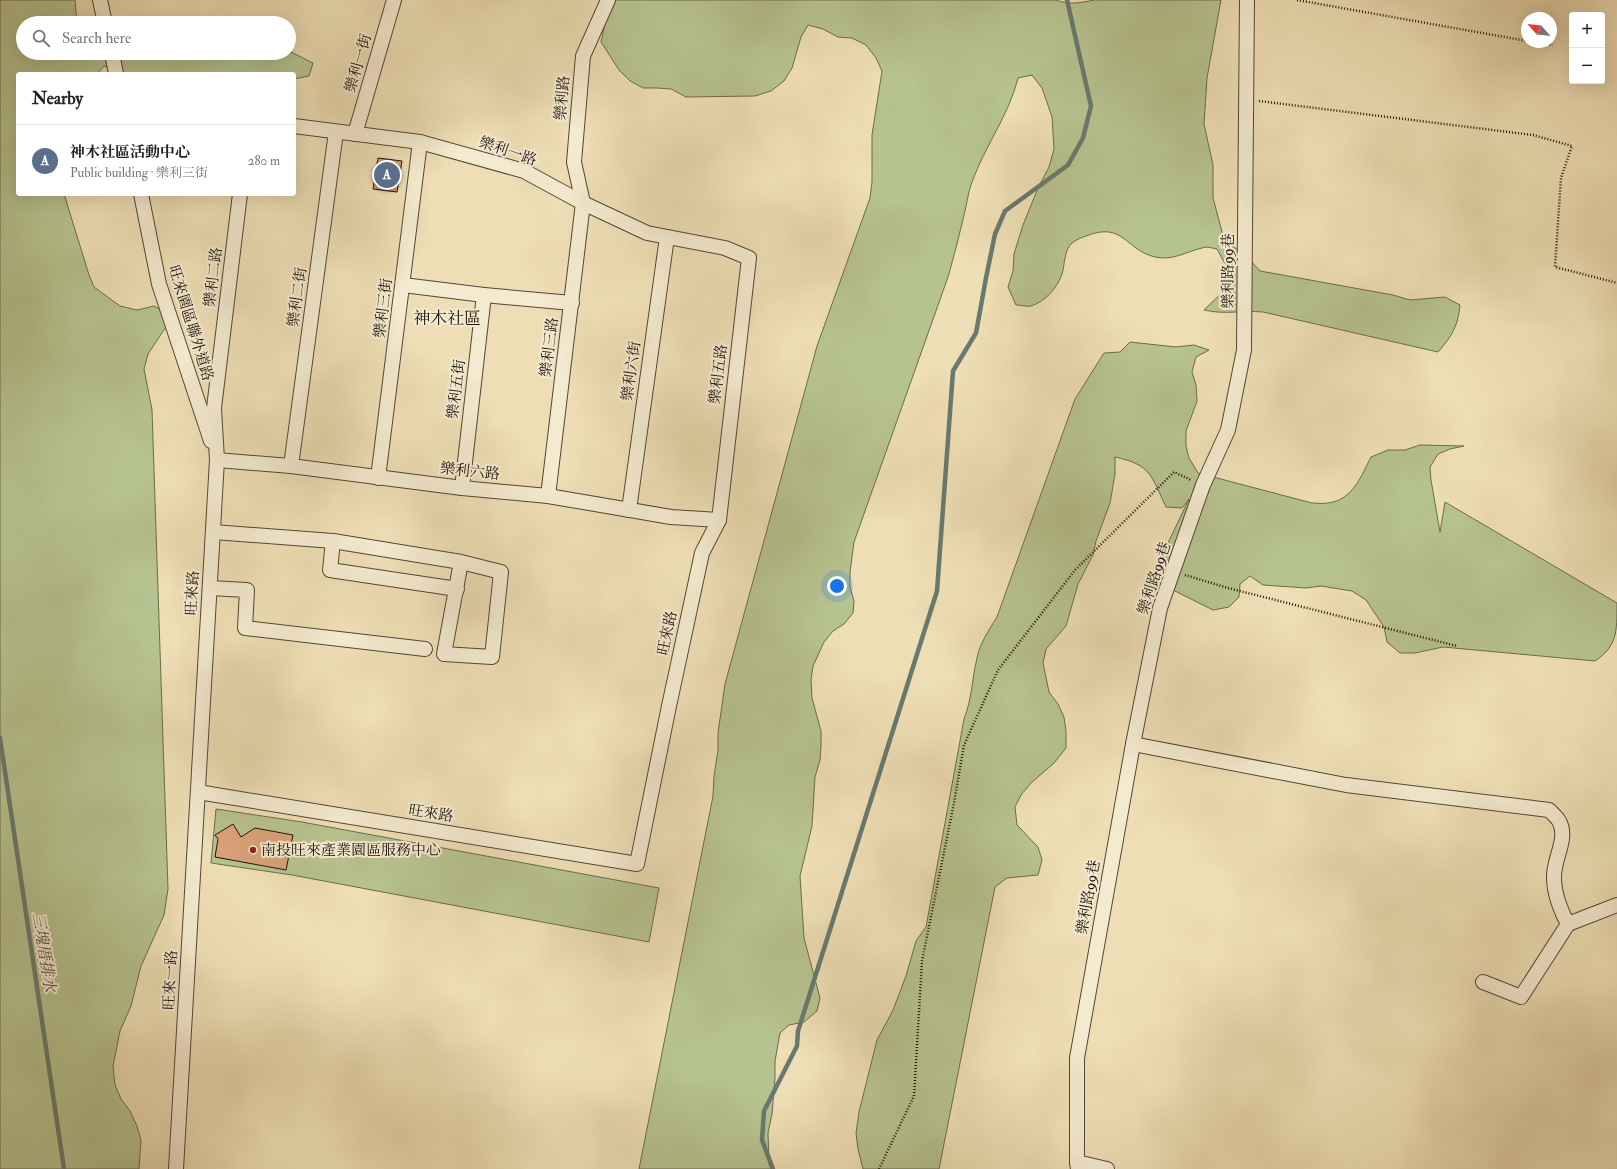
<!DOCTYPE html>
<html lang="en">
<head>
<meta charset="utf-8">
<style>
	:root { --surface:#fff; --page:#f6f6f6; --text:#202124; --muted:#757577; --line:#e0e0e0; --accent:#db2777 }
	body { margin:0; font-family:"IM FELL Double Pica","Noto Serif TC",serif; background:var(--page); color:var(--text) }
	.controls { position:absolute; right:12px; top:12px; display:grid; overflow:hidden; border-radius:4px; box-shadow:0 4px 16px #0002 }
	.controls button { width:36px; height:36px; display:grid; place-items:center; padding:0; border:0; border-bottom:1px solid var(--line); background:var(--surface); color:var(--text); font:20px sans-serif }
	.compass { position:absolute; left:1521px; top:12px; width:36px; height:36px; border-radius:50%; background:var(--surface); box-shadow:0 4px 16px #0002; rotate:297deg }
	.you { position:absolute; left:837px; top:586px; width:14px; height:14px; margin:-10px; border:3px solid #fff; border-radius:50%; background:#1a73e8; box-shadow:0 0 0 6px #1a73e833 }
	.badge { display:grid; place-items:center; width:26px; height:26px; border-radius:50%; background:var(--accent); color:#fff; font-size:13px; font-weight:700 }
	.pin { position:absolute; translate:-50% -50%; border:2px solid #fff; box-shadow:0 1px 4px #0006 }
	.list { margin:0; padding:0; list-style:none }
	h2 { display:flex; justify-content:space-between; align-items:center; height:52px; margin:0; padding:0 16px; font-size:17px }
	h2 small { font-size:13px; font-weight:400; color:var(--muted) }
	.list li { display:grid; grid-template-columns:26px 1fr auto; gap:12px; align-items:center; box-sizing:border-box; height:72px; padding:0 16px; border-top:1px solid var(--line) }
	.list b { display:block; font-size:15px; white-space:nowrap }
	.list p { margin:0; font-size:13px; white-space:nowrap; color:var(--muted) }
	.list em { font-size:13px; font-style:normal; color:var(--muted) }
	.icon { flex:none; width:22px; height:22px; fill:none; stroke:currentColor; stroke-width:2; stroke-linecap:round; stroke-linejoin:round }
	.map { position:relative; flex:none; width:1617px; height:1169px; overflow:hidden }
	.search { position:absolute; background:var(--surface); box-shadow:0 4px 16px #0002; left:16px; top:16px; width:280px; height:44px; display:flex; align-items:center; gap:10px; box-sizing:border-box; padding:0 14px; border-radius:22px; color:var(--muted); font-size:15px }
	.panel { position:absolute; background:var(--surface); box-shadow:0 4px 16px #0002; left:16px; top:72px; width:280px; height:124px; border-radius:4px }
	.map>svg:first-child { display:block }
	.green { fill:#b6c28f; stroke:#6a6b4f }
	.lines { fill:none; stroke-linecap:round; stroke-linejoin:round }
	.stream { stroke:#69796d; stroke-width:4.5 }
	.building { fill:#d9a278; stroke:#1f140f }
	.minor-casing { stroke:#534638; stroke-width:16 }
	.path { stroke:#1f140f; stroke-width:2.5; stroke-dasharray:1 2; stroke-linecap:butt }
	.minor { stroke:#f4eacf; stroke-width:14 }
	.poi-dot { fill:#8f2418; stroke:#f4eacf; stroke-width:1.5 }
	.labels { text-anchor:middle; stroke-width:4; stroke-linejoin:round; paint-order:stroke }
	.street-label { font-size:15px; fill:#1f140f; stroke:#f4eacf }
	.poi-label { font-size:15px; fill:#1f140f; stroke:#f4eacf; text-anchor:start }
	.water-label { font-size:16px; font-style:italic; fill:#4a4f46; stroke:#f4eacf }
	.quarter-label { font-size:17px; fill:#1f140f; stroke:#f4eacf }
</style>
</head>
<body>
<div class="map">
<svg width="1617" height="1169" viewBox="0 0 1617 1169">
	<rect width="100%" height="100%" fill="#eedeb5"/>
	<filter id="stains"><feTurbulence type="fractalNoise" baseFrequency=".005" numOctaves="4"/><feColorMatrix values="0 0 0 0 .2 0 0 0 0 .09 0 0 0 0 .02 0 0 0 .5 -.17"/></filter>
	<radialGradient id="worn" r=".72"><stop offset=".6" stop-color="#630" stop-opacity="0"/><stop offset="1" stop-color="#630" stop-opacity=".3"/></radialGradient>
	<g class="green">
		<polygon points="0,0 75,0 77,23 23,23 23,53 289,53 289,51 313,63 309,76 294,79 294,74 123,74 119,70 104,66 97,74 18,74 18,194 64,194 89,275 94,287 120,306 137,310 154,306 167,313 166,327 148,354 144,369 152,410 168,889 164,915 141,966 131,1006 120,1031 113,1066 115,1085 121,1099 130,1111 137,1126 141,1140 139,1169 0,1169"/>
		<path d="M613 0H1056C1069 5 1080 3 1094 0H1221L1207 78 1204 124 1213 165V198L1224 239 1249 259 1260 271 1393 295 1410 300 1445 297 1460 305C1458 326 1452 336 1438 352L1263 312C1242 310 1225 315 1204 310L1227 288 1233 272 1224 262 1217 249C1212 248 1206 246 1202 248 1185 252 1173 261 1155 257 1125 250 1124 221 1086 236 1082 237 1076 240 1072 243 1064 250 1065 264 1062 274 1057 288 1046 301 1031 306 1027 307 1021 305 1016 305L1008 287 1013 271 1014 254 1023 225 1038 188 1049 167 1054 149 1052 117 1042 88 1032 75 1018 78C1009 115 985 146 972 182 968 192 967 204 964 215 959 236 954 256 948 277L854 542 850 572V587L854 601 853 613 844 624 833 631 824 642 813 666 811 680 812 698 821 731V746L820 760 815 777 812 826 800 876 804 938 820 998 817 1011 804 1022 789 1025 780 1033 775 1061V1078L772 1114 768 1133 769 1164 771 1169H639L713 796 714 776 718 750V733L725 684 817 346 870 198 872 182V135L882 71 876 58 866 45 852 38 838 37 823 29 808 25 801 37 792 68 784 81 771 91 755 96 686 97 671 89 657 88H643L630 81 619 70 601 42 608 10Z"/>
		<path d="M1130 342 1176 347 1194 345 1209 350 1196 357 1192 372 1196 385 1197 401 1186 431V446L1189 458 1198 473 1312 503C1317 503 1323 504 1328 503 1353 500 1361 476 1371 457L1388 450H1405L1420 445 1464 446 1450 449 1438 454 1430 467 1431 480 1440 532 1445 502 1617 603C1617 633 1617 646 1595 661L1443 647 1415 653H1400L1387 642 1384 627 1366 600 1352 591 1321 586 1306 588 1263 585 1250 576 1240 584 1239 597 1229 607 1213 610 1171 589 1160 580 1156 568 1189 499 1182 508 1166 507C1151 476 1152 465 1115 457V474L1110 503 1096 541 1093 555 1078 584 1066 626 1046 649 1043 663 1049 692 1058 704 1064 717 1066 731V748L1054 763 1031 783 1021 795 1015 807 1017 825 1038 847 1042 860 1038 875 1007 878 995 887 939 1169H863L858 1149 856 1133 859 1112 877 1040 893 1010 906 976 916 941 926 927 964 719C972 699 972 679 977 658 980 643 989 630 997 617L1075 399 1104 353 1120 352Z"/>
		<polygon points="216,809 302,822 659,888 649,942 292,875 211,863"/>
	</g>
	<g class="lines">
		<g class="stream">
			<polyline points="0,738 64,1169"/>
			<polyline points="773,1169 762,1140 764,1111 797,1046 798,1031 937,591 953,371 976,333 986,278 995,234 1005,211 1068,165 1083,138 1091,106 1067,0"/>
		</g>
	</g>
	<g class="building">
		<polygon points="378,158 402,161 397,192 373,189"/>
		<polygon points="233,824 241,837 255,828 293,835 286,870 215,857 218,839 215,835"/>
	</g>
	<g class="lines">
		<defs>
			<g id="minor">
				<polyline points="100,0 105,23"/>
				<polyline points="112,53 116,74"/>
				<polyline points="355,134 394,0"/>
				<polyline points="141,194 159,284 211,441"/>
				<polyline points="403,285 484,295 572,303"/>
				<polyline points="217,460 291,466 462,488 548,496 671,517 719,520"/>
				<polyline points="291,466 336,132"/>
				<polyline points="378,478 420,142"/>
				<polyline points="462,488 484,295"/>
				<polyline points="548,496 583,203 574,162 583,56 608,0"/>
				<polyline points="629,510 667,237"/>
				<polyline points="213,532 333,541 461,562 444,654 492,657 501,572 461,562"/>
				<polyline points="333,541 330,570 457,589"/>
				<polyline points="210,588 247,590 245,628 425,649"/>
				<path d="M1133 744 1346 785 1549 810C1552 813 1557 817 1559 821 1569 838 1553 859 1554 878 1554 893 1561 912 1568 924L1617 905"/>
				<polyline points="198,792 637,864 669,706 702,553 719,520 749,258 725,248 647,233 583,203 524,171 420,142 294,126"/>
				<polyline points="1483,982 1521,997 1568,924"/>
				<polyline points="1077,1162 1107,1169"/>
				<polyline points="176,1169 217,460 214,408 240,194"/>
				<polyline points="1078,1169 1077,1162 1077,1058 1133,744 1160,608 1203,485 1228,430 1244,350 1247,0"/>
			</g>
		</defs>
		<use href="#minor" class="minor-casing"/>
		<g class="path">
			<polyline points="1297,0 1527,41"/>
			<polyline points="1535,42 1553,45"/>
			<polyline points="1259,101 1533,135 1572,146 1561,178 1555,267 1617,283"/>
			<polyline points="1185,575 1228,588 1457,646"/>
			<polyline points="879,1169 914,1096 922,961 954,803 964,745 998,670 1075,570 1174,472 1191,480"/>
		</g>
		<use href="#minor" class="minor"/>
	</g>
	<circle class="poi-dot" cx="253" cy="850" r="4"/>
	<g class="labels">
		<g class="street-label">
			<text transform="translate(358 63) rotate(-74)" y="5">樂利一街</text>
			<text transform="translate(562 98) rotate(-85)" y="5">樂利路</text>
			<text transform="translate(508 151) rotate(19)" y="5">樂利一路</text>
			<text transform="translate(1228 271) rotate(-90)" y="5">樂利路99巷</text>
			<text transform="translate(213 277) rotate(-83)" y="5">樂利二路</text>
			<text transform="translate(297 297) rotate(-82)" y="5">樂利二街</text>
			<text transform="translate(383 308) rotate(-83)" y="5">樂利三街</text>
			<text transform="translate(191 323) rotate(73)" y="5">旺來園區聯外道路</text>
			<text transform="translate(549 347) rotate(-83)" y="5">樂利三路</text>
			<text transform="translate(631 371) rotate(-82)" y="5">樂利六街</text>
			<text transform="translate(718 374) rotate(-83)" y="5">樂利五路</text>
			<text transform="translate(456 389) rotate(-83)" y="5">樂利五街</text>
			<text transform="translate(470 471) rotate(6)" y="5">樂利六路</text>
			<text transform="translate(1154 578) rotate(-72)" y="5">樂利路99巷</text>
			<text transform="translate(192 593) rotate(-87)" y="5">旺來路</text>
			<text transform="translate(667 633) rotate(-78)" y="5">旺來路</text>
			<text transform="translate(431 813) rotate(9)" y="5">旺來路</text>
			<text transform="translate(1088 897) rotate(-80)" y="5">樂利路99巷</text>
			<text transform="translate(170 980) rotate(-87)" y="5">旺來一路</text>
		</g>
		<g class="poi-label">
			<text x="261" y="855">南投旺來產業園區服務中心</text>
		</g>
		<g class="water-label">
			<text transform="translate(45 952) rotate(81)" y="6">三塊厝排水</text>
		</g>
		<g class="quarter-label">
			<text x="447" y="324">神木社區</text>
		</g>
	</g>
	<rect width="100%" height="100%" filter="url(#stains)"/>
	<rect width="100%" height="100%" fill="url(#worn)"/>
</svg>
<div class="controls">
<button>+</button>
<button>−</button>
</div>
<svg class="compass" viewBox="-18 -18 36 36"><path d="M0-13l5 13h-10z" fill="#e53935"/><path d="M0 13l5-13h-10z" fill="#757577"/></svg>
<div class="you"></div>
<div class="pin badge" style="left:387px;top:175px;background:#5c6f8a">A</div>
<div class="search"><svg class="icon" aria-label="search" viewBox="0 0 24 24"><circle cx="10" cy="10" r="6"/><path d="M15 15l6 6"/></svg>Search here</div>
<section class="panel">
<h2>Nearby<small></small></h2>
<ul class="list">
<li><span class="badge" style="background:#5c6f8a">A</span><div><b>神木社區活動中心</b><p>Public building · 樂利三街</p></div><em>280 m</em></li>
</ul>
</section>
</div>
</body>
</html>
